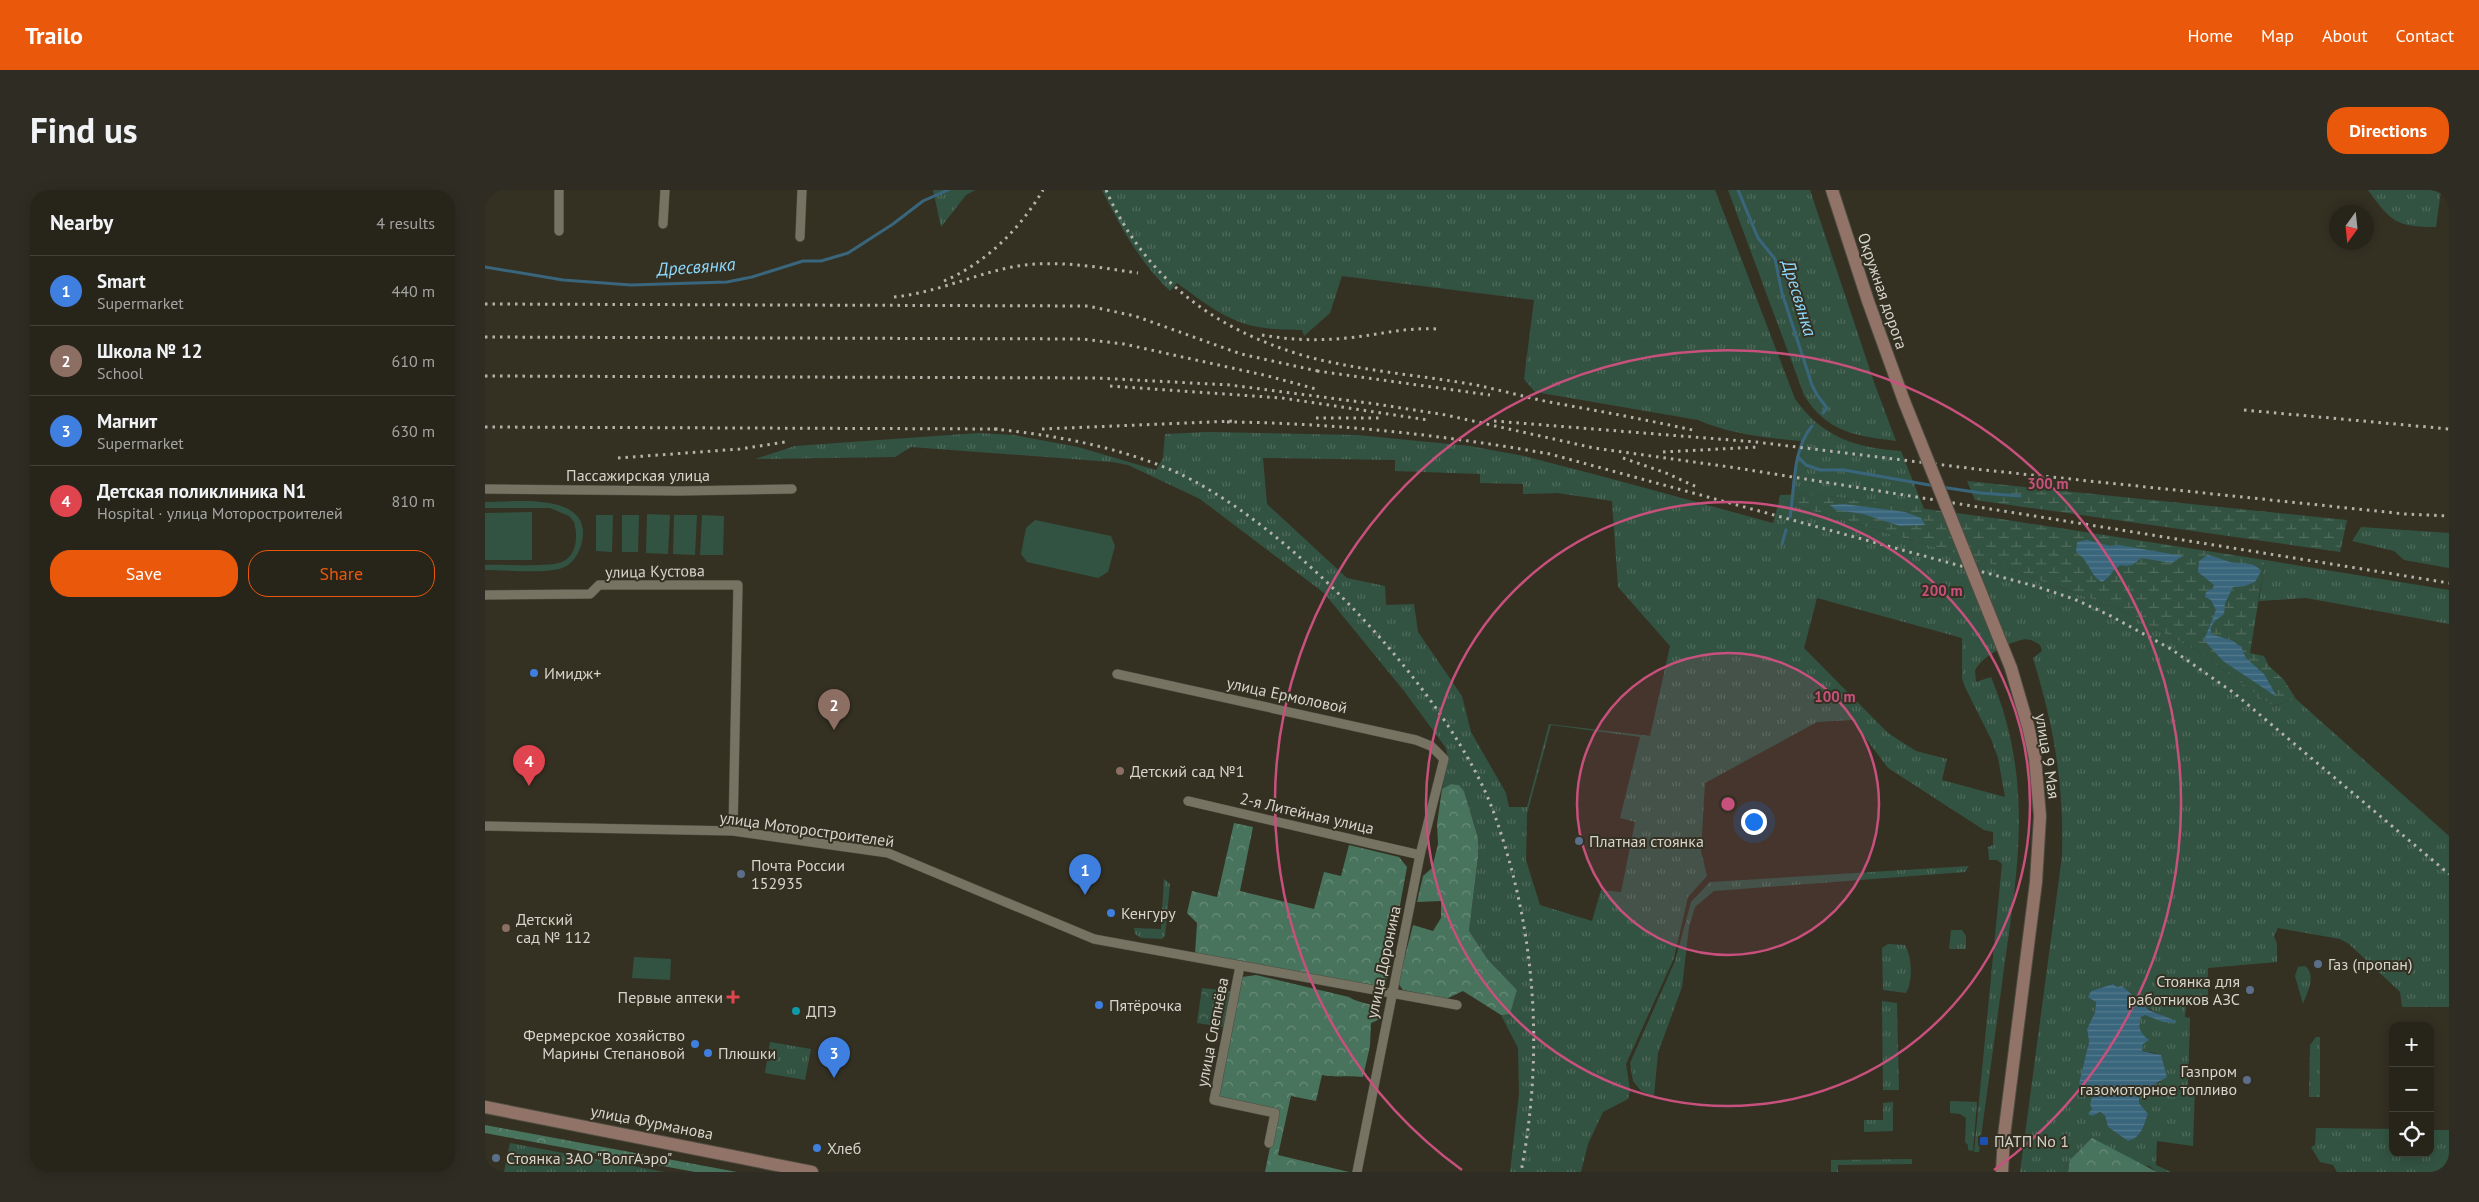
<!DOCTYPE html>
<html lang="en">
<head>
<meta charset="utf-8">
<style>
	:root { --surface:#27251a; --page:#2f2d23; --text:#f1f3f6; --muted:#a4a5a2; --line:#434239; --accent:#ea580c }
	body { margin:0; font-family:"PT Sans",sans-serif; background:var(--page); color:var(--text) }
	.controls { position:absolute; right:15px; bottom:15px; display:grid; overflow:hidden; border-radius:10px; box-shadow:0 2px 12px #0003 }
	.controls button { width:45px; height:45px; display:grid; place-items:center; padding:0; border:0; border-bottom:1px solid var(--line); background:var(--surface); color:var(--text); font:25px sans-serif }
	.compass { position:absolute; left:1844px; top:15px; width:45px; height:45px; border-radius:50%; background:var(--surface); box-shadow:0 2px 12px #0003; rotate:195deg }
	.you { position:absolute; left:1268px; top:631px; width:18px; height:18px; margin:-12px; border:4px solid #fff; border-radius:50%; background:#1a73e8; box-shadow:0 0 0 8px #1a73e833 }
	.badge { display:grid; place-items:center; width:32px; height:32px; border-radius:50%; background:var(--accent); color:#fff; font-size:16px; font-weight:700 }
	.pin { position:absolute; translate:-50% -41px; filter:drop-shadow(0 1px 2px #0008) }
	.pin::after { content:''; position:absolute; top:26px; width:18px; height:15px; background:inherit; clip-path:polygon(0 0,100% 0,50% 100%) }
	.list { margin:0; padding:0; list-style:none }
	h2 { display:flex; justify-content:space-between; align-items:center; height:65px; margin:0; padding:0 20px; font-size:21px }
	h2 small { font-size:16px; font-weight:400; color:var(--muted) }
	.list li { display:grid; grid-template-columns:32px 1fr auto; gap:15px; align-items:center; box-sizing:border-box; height:70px; padding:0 20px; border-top:1px solid var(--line) }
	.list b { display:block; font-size:19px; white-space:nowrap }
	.list p { margin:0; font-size:16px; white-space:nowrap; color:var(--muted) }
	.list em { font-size:16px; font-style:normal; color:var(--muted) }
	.actions { display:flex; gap:10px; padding:15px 20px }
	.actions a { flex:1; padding:11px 0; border:1px solid var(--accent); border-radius:20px; text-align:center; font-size:18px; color:var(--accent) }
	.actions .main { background:var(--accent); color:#fff }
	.icon { flex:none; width:28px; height:28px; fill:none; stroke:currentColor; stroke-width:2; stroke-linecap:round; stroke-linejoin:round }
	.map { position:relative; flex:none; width:1964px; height:982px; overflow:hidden; border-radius:20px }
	header { display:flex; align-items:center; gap:30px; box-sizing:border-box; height:70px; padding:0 25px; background:var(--accent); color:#fff }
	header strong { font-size:24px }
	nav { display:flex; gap:28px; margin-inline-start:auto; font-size:18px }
	.intro { display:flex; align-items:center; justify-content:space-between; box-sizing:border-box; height:120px; padding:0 30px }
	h1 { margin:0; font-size:35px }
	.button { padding:12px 22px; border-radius:20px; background:var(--accent); color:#fff; font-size:18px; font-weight:700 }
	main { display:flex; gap:30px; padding:0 30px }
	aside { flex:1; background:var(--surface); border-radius:20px; box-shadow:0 2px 12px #0003 }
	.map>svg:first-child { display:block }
	.grass { fill:url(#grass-tufts); fill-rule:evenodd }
	.forest { fill:url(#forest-crowns) }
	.wetland { fill:url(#wetland-marsh) }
	.park { fill:url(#park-crowns) }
	.garden { fill:#335342 }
	.water { fill:url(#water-rules) }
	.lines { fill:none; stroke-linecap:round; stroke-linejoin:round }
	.stream { stroke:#39667c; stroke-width:3 }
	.street-casing { stroke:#4f4d41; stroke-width:10 }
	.secondary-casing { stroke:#4f4d41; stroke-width:14 }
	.street { stroke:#767363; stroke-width:9 }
	.secondary { stroke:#927368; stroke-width:12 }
	.rail { stroke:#b5b3a9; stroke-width:3; stroke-dasharray:2.5 5; stroke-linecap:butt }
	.secondary-bridge-casing { stroke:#4f4d41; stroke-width:14; stroke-linecap:butt }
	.secondary-bridge { stroke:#927368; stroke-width:12 }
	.ring { fill:none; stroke:#c8507d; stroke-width:2.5 }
	.shop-dot { fill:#3f7fe0; stroke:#343123; stroke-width:2 }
	.education-dot { fill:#8d6e63; stroke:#343123; stroke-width:2 }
	.service-dot { fill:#5c6f8a; stroke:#343123; stroke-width:2 }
	.health-dot { fill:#e0444e; stroke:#343123; stroke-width:2 }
	.culture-dot { fill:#0f9aa8; stroke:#343123; stroke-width:2 }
	.transit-dot { fill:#1a4fb4; stroke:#343123; stroke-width:2 }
	.labels { text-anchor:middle; stroke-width:4; stroke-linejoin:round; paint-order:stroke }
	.street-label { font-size:16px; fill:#d6d4cb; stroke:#343123 }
	.poi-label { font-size:16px; fill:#d6d4cb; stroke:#343123; text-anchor:start }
	.water-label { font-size:18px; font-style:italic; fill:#8dd8fd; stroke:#343123 }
	.centre { fill:#c8507d; stroke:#343123; stroke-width:2.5 }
	.ring-label { font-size:15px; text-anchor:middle; font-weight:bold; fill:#c8507d; stroke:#343123; stroke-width:4; stroke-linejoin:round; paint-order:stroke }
</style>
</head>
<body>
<header>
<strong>Trailo</strong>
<nav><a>Home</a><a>Map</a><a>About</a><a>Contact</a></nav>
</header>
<div class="intro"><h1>Find us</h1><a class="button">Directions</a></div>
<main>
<aside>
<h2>Nearby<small>4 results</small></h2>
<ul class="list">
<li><span class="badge" style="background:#3f7fe0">1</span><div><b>Smart</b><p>Supermarket</p></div><em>440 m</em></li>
<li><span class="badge" style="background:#8d6e63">2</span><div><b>Школа № 12</b><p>School</p></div><em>610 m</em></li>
<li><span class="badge" style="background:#3f7fe0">3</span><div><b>Магнит</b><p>Supermarket</p></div><em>630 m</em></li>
<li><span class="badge" style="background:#e0444e">4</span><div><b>Детская поликлиника N1</b><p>Hospital · улица Моторостроителей</p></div><em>810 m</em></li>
</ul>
<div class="actions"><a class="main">Save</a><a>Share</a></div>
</aside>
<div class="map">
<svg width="1964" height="982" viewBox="0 0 1964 982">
	<defs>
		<pattern id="grass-tufts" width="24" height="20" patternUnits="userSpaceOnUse" patternTransform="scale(1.25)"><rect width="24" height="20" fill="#335342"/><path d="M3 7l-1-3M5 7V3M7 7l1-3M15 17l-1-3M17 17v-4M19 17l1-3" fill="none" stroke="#506b5c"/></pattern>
		<pattern id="forest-crowns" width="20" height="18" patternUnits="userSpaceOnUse" patternTransform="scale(1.25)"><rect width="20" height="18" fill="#48735c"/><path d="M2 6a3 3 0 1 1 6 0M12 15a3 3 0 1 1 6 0" fill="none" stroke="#6a8c79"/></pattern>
		<pattern id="wetland-marsh" width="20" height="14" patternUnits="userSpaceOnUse" patternTransform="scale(1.25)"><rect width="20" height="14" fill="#335342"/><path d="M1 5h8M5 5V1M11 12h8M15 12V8" fill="none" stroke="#506b5c"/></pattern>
		<pattern id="park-crowns" width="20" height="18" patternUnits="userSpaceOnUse" patternTransform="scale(1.25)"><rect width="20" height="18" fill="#335342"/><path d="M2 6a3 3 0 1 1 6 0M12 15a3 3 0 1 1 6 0" fill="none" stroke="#506b5c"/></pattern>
		<pattern id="water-rules" width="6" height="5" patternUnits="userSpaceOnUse" patternTransform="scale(1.25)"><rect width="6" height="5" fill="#39667c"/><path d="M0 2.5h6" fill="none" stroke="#557b8d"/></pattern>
	</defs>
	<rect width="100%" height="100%" fill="#343123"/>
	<g class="grass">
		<polygon points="448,0 490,0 481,5 456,37"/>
		<path d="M617 0H1230L1310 209C1337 247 1371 258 1416 261L1439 319 1328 304 1307 305 1316 251C1281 248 1245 244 1213 230L1050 202 1039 189 1049 110 857 86 845 123 819 146 817 140C803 139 788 140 774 137 742 132 717 111 692 93L685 101C655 73 635 36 617 0Z"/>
		<path d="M1243 0H1325L1390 195 1411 251C1371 246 1341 242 1319 205Z"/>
		<path d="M1883 0H1956L1951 37C1911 37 1906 32 1883 0Z"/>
		<path d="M722 242 872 245 985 256 1039 266 1131 290 1288 333 1294 311 1514 376 1630 417 1711 460 1788 516 1811 509 1964 646V817H1917L1915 802 1864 754 1855 749 1793 738 1789 746 1792 754V772L1723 778V813L1701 815 1700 827 1705 828 1703 897H1710L1708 956 1672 951 1671 975 1686 982H1672L1664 976 1585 970 1583 982H1535L1577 666C1579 593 1569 537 1548 468L1557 461 1555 455C1550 451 1543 448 1536 450 1522 453 1495 468 1490 481L1491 492 1506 487C1548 589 1534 673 1519 778 1511 840 1502 901 1494 962H1489L1517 674 1512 670H1504L1503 657 1508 655V642L1499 640 1403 578 1367 530 1332 532 1220 593 1216 661 1222 686 1203 707 1189 768 1141 874 1145 900 1143 909 1118 922 1103 954 1096 982H1025L1034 904 1033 858 1016 825 1025 824 1032 800 1003 771 984 741 993 667V648L979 601 974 595 966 594 957 599 963 569 961 558 919 501 839 403 715 309 643 275 627 272 426 257 410 267 270 269 310 256 493 243 529 245 593 257 671 280 678 268 680 244ZM778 268 910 270V281L995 284V293L1038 294V304L1072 303 1127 311 1133 397 1185 456 1165 546 1064 534 1042 617H1024L1021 603 986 542 977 506 933 442 929 414 901 415 900 396 862 388 782 314ZM1332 408 1477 448V488L1480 497 1506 549 1513 568 1520 607 1457 590 1462 569 1431 561 1403 543 1319 458ZM1066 535 1155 547 1135 628 1150 632 1136 702 1116 700 1107 731 1055 715 1041 670 1042 624ZM1628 794 1632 797H1637L1653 813 1682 828 1660 825 1656 827C1652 839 1659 849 1657 861L1671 863 1676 892 1670 894 1667 901 1654 907V913L1663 925C1659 936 1656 948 1643 951L1623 937 1620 926 1614 922 1607 907 1600 872 1604 852 1602 839 1610 822 1611 811 1604 807 1606 801Z"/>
		<polygon points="1876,337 1964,343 1964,378 1919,370 1909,361 1867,351"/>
		<polygon points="1780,370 1964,400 1964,434 1821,408 1774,411"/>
		<polygon points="1484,676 1480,682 1229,701 1210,717 1204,737 1197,797 1173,863 1169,906 1156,901 1148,891 1145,873 1190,771 1206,712 1225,692"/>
		<polygon points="679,689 685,694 680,746 677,749 656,748 650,744 649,738 676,739"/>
		<polygon points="1466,740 1477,740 1481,746 1481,759 1464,759"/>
		<path d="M1403 754 1420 755C1427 767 1428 792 1421 803L1398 800 1397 758Z"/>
		<path d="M1820 776C1832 785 1822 803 1818 814L1810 786 1813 777Z"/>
		<polygon points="1397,811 1412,813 1414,900 1398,900"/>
		<polygon points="1831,847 1835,847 1835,907 1824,907 1825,855"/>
		<polygon points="285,852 326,859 320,890 280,883"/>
		<polygon points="1465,911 1492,912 1488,961 1483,960 1483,955 1480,952 1481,928 1475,924 1465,923"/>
		<polygon points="1408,912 1408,941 1379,942 1379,930 1398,930 1398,913"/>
		<polygon points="1831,938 1908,939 1908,963 1945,963 1945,940 1964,940 1964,982 1852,982 1848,975 1835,972 1826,957 1830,955"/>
		<polygon points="25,953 180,982 19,982"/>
		<polygon points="1427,969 1427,974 1353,975 1353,982 1346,982 1346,970"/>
	</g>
	<g class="forest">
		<polygon points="966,594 974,595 979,601 993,648 993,667 984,741 1003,770 1032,800 1025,824 1016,825 978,801 961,809 918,800 913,793 928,735 948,741 956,728 956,711 932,712 938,686 947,678 953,654 952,634 957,599"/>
		<polygon points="749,633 768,637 755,701 829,719 839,682 856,686 864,655 914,667 922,677 901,791 891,796 710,764 712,733 702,723 707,701 732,707"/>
		<path d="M771 785 864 807C874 814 886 812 895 820L893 830 886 833 885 856 878 887C863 885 851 888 837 885L831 911 806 906 793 965 864 982H780L792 922 733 907 757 787Z"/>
		<polygon points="0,935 252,982 210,982 0,943"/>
		<polygon points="1607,948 1672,982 1583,982 1585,970"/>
	</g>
	<g class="wetland">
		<polygon points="1482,291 1862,330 1855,362 1490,310"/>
		<polygon points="1328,304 1516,329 1780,370 1765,463 1779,466 1784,476 1799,490 1811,509 1788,516 1711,460 1630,417 1514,376 1294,311 1295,305"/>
	</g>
	<polygon class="park" points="717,798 746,801 738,837 712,833"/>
	<g class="garden">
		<path d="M0 312C29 312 108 301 97 352 94 364 88 374 77 378 60 384 19 380 0 380V375C17 374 66 378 79 371 92 364 93 345 89 332L84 326 65 318H0Z"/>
		<polygon points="47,322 47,370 0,370 0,323"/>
		<polygon points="162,324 185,325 183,364 161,363"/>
		<polygon points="111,325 128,325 127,362 111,361"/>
		<polygon points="137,325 154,325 153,362 137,362"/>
		<polygon points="189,325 212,325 210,365 188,364"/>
		<polygon points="217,325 239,326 238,365 215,365"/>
		<polygon points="550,330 626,346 630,356 623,382 613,388 542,372 536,364 541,338"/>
		<polygon points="149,767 186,769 185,790 147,788"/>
	</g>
	<g class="water">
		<polygon points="1359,314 1420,322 1436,328 1440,335 1415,336 1378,324 1351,320 1345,315"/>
		<path d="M1602 350 1625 356 1634 355 1698 366 1687 373 1656 368C1649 375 1645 377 1636 375 1627 379 1626 387 1617 392 1605 386 1605 371 1591 362L1592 352Z"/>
		<path d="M1723 365C1731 367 1736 369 1742 371 1753 375 1768 370 1776 381L1770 392 1760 396 1748 397 1740 413 1739 424C1731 430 1724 434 1726 444L1748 451 1756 457 1761 468 1779 484 1792 507 1738 471 1719 450 1731 420 1726 410 1720 407 1721 402 1728 398 1729 395 1713 382 1714 371Z"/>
		<path d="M1628 794 1632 797 1637 796 1664 820 1691 831V833L1678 832 1660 825 1656 827C1653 839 1655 843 1664 850L1658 854 1657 861 1676 865 1682 887 1670 894 1667 901 1654 907V913L1663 924C1659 936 1656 948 1643 951L1623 937 1620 926 1615 922 1607 926 1603 924 1607 919 1605 914 1607 907 1594 894 1604 852 1602 839 1610 822 1611 812 1603 807 1606 801Z"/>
	</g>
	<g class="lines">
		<g class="stream">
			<polyline points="1253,0 1273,48 1290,69 1297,103 1327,195 1332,205 1342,218 1338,223"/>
			<polyline points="0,77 78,90 146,95 242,92 267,87 318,71 336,71 363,63 408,34 438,11 463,0"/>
			<polyline points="1313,267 1321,275 1335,280 1359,280 1450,296"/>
			<polyline points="1456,297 1496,303 1535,306"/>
			<path d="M1305 327C1310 297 1307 260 1327 236"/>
			<polyline points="1297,354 1301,340"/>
		</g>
		<defs>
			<g id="street">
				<polyline points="178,34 180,0"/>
				<polyline points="74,41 74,0"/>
				<polyline points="315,47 317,0"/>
				<polyline points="0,299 195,301 307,299"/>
				<polyline points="0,405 105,404 114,395 253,395 248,641"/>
				<polyline points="632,484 931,550 946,556 959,569 935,665 872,982"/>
				<polyline points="703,611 935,665"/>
				<polyline points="0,636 248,641 403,663 609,749 972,815"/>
				<polyline points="755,776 729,910 790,923 784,953"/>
			</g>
			<g id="secondary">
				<polyline points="1347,0 1383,111 1419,211"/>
				<polyline points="0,917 327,982"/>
				<polyline points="1517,982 1519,946 1551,692 1555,626 1550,568 1543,536 1526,478"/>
			</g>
		</defs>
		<use href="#street" class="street-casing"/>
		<use href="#secondary" class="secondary-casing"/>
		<use href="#street" class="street"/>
		<use href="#secondary" class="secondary"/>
		<g class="rail">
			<path d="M621 0C660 88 728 139 820 166 875 181 934 185 991 195 1015 200 1040 207 1064 212 1114 221 1163 230 1212 241"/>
			<path d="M459 91C501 73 535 39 558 0"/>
			<path d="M409 107C450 103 487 85 527 77 569 69 611 77 653 83"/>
			<polyline points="0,114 603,116 650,126 756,164 837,182"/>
			<path d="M777 145C805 150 833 151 862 148 894 145 920 137 953 139"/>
			<polyline points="0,147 597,149 639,154 783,186 831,199"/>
			<polyline points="832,181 1005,205"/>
			<polyline points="0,186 612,188 745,195 891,214 961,225 1109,258 1252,278 1964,393"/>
			<polyline points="625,196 797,208 943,230"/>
			<polyline points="1759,220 1964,239"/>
			<polyline points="831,228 894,228"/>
			<polyline points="1009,231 1271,252 1499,280 1920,324 1964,326"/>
			<path d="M742 232C851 233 958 245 1065 264L1553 397 1589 409 1624 425 1686 459 1749 503 1964 684"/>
			<polyline points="0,237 514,239"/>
			<path d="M509 239C569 245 628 256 684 279 802 329 968 506 1010 626 1051 741 1059 863 1036 982"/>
			<polyline points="557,239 749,231"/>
			<polyline points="1178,262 1273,257"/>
			<polyline points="133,268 255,259 300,252"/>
			<polyline points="1138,268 1181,283 1214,298"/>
		</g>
		<defs>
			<polyline id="secondary-bridge" points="1419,211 1526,478"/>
		</defs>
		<use href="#secondary-bridge" class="secondary-bridge-casing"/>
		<use href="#secondary-bridge" class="secondary-bridge"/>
	</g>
	<circle cx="1243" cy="614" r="151" fill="#c8507d" fill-opacity=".12"/>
	<g class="ring">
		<circle cx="1243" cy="614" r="151"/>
		<circle cx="1243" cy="614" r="302"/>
		<path d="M977 980A453 453 0 1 1 1509 980"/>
	</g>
	<g class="shop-dot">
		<circle cx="49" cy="483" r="5"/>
		<circle cx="626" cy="723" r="5"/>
		<circle cx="614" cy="815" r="5"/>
		<circle cx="210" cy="854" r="5"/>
		<circle cx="223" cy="863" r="5"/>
		<circle cx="332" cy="958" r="5"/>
	</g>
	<g class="education-dot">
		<circle cx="635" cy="581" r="5"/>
		<circle cx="21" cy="738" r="5"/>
	</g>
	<g class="service-dot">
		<circle cx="1094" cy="651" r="5"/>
		<circle cx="256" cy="684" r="5"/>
		<circle cx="1833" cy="774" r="5"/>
		<circle cx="1765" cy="800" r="5"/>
		<circle cx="1762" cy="890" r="5"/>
		<circle cx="11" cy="968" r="5"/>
	</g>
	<path class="health-dot" d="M245.5 799.5h5v5h5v5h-5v5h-5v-5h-5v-5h5z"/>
	<circle class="culture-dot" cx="311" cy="821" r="5"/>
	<rect class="transit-dot" x="1494" y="946" width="10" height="10" rx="2.5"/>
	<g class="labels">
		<g class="street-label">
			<text transform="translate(1398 101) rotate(71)" y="6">Окружная дорога</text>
			<text x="153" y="291">Пассажирская улица</text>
			<text transform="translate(170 381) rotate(-1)" y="6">улица Кустова</text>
			<text transform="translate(802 505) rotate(12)" y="6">улица Ермоловой</text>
			<text transform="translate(1563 566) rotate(81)" y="6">улица 9 Мая</text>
			<text transform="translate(822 623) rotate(13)" y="6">2-я Литейная улица</text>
			<text transform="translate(322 639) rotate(8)" y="6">улица Моторостроителей</text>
			<text transform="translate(898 772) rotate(-78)" y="6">улица Доронина</text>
			<text transform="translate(727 842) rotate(-79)" y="6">улица Слепнёва</text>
			<text transform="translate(167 932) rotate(11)" y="6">улица Фурманова</text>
		</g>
		<g class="poi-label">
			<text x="59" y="489">Имидж+</text>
			<text x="645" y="587">Детский сад №1</text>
			<text x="1104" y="657">Платная стоянка</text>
			<text x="266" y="681">Почта России<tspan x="266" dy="18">152935</tspan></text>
			<text x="636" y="729">Кенгуру</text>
			<text x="31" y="735">Детский<tspan x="31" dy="18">сад № 112</tspan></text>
			<text x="1843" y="780">Газ (пропан)</text>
			<text x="1755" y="797" text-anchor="end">Стоянка для<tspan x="1755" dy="18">работников АЗС</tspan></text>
			<text x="238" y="813" text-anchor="end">Первые аптеки</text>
			<text x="624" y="821">Пятёрочка</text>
			<text x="321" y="827">ДПЭ</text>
			<text x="200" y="851" text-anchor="end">Фермерское хозяйство<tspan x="200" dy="18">Марины Степановой</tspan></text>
			<text x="233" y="869">Плюшки</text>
			<text x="1752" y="887" text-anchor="end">Газпром<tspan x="1752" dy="18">газомоторное топливо</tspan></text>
			<text x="1509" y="957">ПАТП No 1</text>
			<text x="342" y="964">Хлеб</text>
			<text x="21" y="974">Стоянка ЗАО "ВолгАэро"</text>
		</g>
		<g class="water-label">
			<text transform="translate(211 77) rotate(-4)" y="6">Дресвянка</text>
			<text transform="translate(1314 108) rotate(73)" y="6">Дресвянка</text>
		</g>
	</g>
	<circle cx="1243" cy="614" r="8" class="centre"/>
	<g class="ring-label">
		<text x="1563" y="299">300 m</text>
		<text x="1457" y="406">200 m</text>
		<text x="1350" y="512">100 m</text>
	</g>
</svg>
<div class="controls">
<button>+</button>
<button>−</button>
<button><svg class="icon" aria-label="locate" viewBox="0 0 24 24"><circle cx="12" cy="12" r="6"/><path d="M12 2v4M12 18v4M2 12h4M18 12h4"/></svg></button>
</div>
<svg class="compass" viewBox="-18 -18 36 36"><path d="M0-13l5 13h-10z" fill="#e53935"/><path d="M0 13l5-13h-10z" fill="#a4a5a2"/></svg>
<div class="you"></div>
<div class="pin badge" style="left:600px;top:705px;background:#3f7fe0">1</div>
<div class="pin badge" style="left:349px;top:540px;background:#8d6e63">2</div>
<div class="pin badge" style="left:349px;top:888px;background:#3f7fe0">3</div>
<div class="pin badge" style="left:44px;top:596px;background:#e0444e">4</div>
</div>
</main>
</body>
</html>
